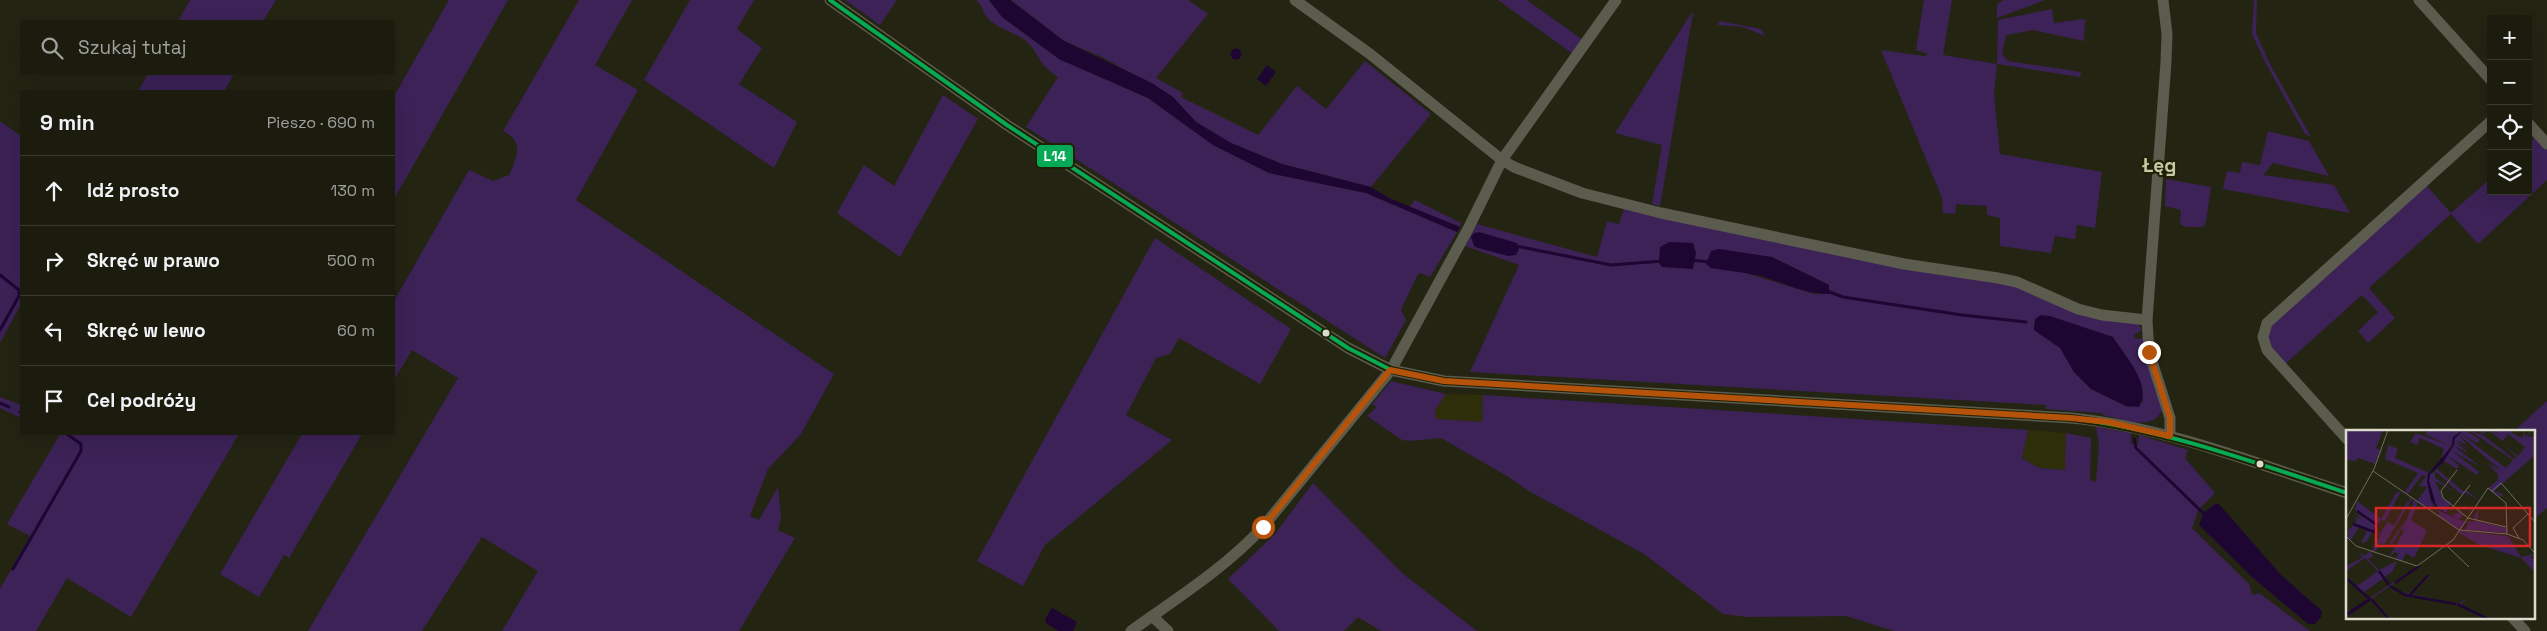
<!DOCTYPE html>
<html lang="pl">
<head>
<meta charset="utf-8">
<style>
	:root { --surface:#1b1b0e; --page:#242417; --text:#f1f3f6; --muted:#a0a19e; --line:#39392e }
	body { margin:0; font-family:"Space Grotesk",sans-serif; background:var(--page); color:var(--text) }
	.controls { position:absolute; right:15px; top:15px; display:grid; overflow:hidden; border-radius:0px; box-shadow:0 5px 20px #0002 }
	.controls button { width:45px; height:45px; display:grid; place-items:center; padding:0; border:0; border-bottom:1px solid var(--line); background:var(--surface); color:var(--text); font:25px sans-serif }
	.stop { position:absolute; width:15px; height:15px; margin:-11px; border:4px solid #b45309; border-radius:50%; background:#fff }
	.stop.end { background:#b45309; border-color:#fff; box-shadow:0 1px 5px #0008 }
	.list { margin:0; padding:0; list-style:none }
	h2 { display:flex; justify-content:space-between; align-items:center; height:65px; margin:0; padding:0 20px; font-size:21px }
	h2 small { font-size:16px; font-weight:400; color:var(--muted) }
	.list li { display:grid; grid-template-columns:32px 1fr auto; gap:15px; align-items:center; box-sizing:border-box; height:70px; padding:0 20px; border-top:1px solid var(--line) }
	.list b { display:block; font-size:19px; white-space:nowrap }
	.list em { font-size:16px; font-style:normal; color:var(--muted) }
	.icon { flex:none; width:28px; height:28px; fill:none; stroke:currentColor; stroke-width:2; stroke-linecap:round; stroke-linejoin:round }
	.map { position:relative; flex:none; width:2547px; height:631px; overflow:hidden }
	.search { position:absolute; background:var(--surface); box-shadow:0 5px 20px #0002; left:20px; top:20px; width:375px; height:55px; display:flex; align-items:center; gap:12px; box-sizing:border-box; padding:0 18px; border-radius:0px; color:var(--muted); font-size:19px }
	.panel { position:absolute; background:var(--surface); box-shadow:0 5px 20px #0002; left:20px; top:90px; width:375px; height:345px; border-radius:0px }
	.map>svg:first-child { display:block }
	.built { fill:#2e2e0b }
	.green { fill:#3c2257; fill-rule:evenodd }
	.water { fill:#1e0632 }
	.lines { fill:none; stroke-linecap:round; stroke-linejoin:round }
	.stream { stroke:#1e0632; stroke-width:3 }
	.minor { stroke:#5b5b4e; stroke-width:11 }
	.bus-1-casing { stroke:#202004; stroke-width:8 }
	.bus-1 { stroke:#06aa56; stroke-width:4 }
	.route { stroke:#b45309; stroke-width:6 }
	.bus-dot { fill:#dbdccb; stroke:#202004; stroke-width:2 }
	.labels { text-anchor:middle; stroke-width:4.5; stroke-linejoin:round; paint-order:stroke }
	.quarter-label { font-size:19px; font-weight:bold; fill:#c8c9a7; stroke:#202004 }
	.inset-river { fill:none; stroke:#1e0632; stroke-width:2.5 }
	.inset-road { fill:none; stroke:#6d6e5d; stroke-width:1 }
	.view { fill:#d62828; fill-opacity:0.15; stroke:#d62828; stroke-width:2.5 }
	.inset-edge { fill:none; stroke:#dbdccb; stroke-width:2.5 }
	.line-badge { stroke:#202004; stroke-width:2 }
	.badge-label { font-size:14px; text-anchor:middle; font-weight:bold; fill:#fff }
</style>
</head>
<body>
<div class="map">
<svg width="2547" height="631" viewBox="0 0 2547 631">
	<rect width="100%" height="100%" fill="#242413"/>
	<g class="built">
		<polygon points="1446,394 1483,395 1482,422 1435,419 1435,410"/>
		<polygon points="2028,430 2066,433 2066,470 2039,468 2022,458"/>
	</g>
	<g class="green">
		<polygon points="190,0 276,0 263,21 178,21"/>
		<polygon points="449,0 508,0 394,199 394,96"/>
		<path d="M579 0H632L595 65 638 90 576 200 834 374 801 434 768 469 750 516 759 520 778 487 781 518 778 530 795 538 739 631H502L538 571 482 537 422 631H308L458 378 412 350 394 380V301L469 170 493 181 509 175C517 156 525 143 503 131Z"/>
		<polygon points="690,0 754,0 737,29 762,48 739,84 797,122 774,168 644,80"/>
		<polygon points="845,0 897,0 880,25"/>
		<path d="M976 0H989L1002 17 1059 59 1148 98 1213 145 1269 173 1366 193 1457 232 1430 277 1420 273 1417 276 1401 310 1406 320 1385 358 1026 127 1058 77C1038 64 1041 56 1027 42 1015 31 997 30 987 17 982 11 982 4 976 0Z"/>
		<polygon points="1011,0 1188,0 1208,14 1156,78 1183,93 1181,97 1258,135 1297,86 1326,109 1365,61 1431,114 1371,187 1282,164 1231,143 1196,122 1173,97 1104,58 1064,41"/>
		<polygon points="1498,0 1527,0 1583,40 1573,54"/>
		<polygon points="1924,0 1952,0 1943,55 1997,64 1998,20 2052,9 2054,23 2085,19 2084,41 2033,30 2006,35 2002,54 2008,61 2081,72 2080,77 1997,64 1994,94 2000,154 2102,172 2095,228 2077,225 2075,239 2055,236 2051,253 2000,246 2000,218 1987,215 1987,206 1956,204 1955,214 1943,213 1942,198 1881,50 1925,56 1928,54 1916,50"/>
		<polygon points="2004,0 2045,0 1997,18 1997,4"/>
		<polygon points="2254,0 2257,0 2256,33 2270,64 2311,137 2305,134 2265,62 2252,34"/>
		<polygon points="1692,12 1693,13 1660,206 1652,204 1662,145 1615,133"/>
		<polygon points="1719,21 1761,29 1765,36 1743,27 1718,25"/>
		<polygon points="148,74 234,74 224,91 138,91"/>
		<polygon points="943,95 978,119 900,257 837,213 864,165 894,186"/>
		<polygon points="0,121 21,136 21,304 0,343"/>
		<polygon points="2268,131 2309,141 2329,176 2273,163 2263,175 2334,185 2350,213 2223,189 2227,171 2240,173 2242,162 2260,165"/>
		<path d="M2537 136 2547 148V180L2478 244 2451 214 2369 288 2395 318 2368 343 2358 331 2378 312 2362 295 2284 365C2271 348 2265 344 2272 322L2425 184 2451 213 2491 178V191H2528V144Z"/>
		<polygon points="2166,179 2211,187 2206,222 2203,227 2186,227 2180,224 2181,210 2165,206"/>
		<polygon points="1415,200 1461,223 1460,227 1409,207"/>
		<path d="M1624 208 2006 283 2138 324 2142 330 2134 335 2135 339 2144 338 2163 408C2154 433 2123 419 2103 415L2102 413 2046 409V405L1470 372 1519 265 1465 246 1477 224 1597 257 1607 221 1619 224ZM1772 257 1829 285V294H1814L1742 272ZM2034 322 2113 337C2126 357 2144 377 2143 402L2133 407 2126 406 2091 389 2074 372 2060 348 2034 330Z"/>
		<polygon points="1155,238 1291,329 1260,384 1179,338 1170,354 1156,358 1126,415 1172,440 1045,545 1023,586 977,561"/>
		<polygon points="1391,381 1446,394 1435,410 1436,419 1482,422 1483,395 2028,430 2022,458 2039,468 2065,470 2066,433 2091,438 2090,480 2096,482 2099,445 2096,427 2131,433 2131,444 2138,444 2139,435 2188,450 2185,458 2215,493 2199,509 2192,528 2249,584 2252,594 2255,595 2259,593 2310,631 1894,631 1846,616 1747,617 1723,614 1644,554 1529,491 1507,476 1441,438 1410,441 1402,440 1367,416 1377,407 1372,404"/>
		<polygon points="0,397 21,405 21,418 0,408"/>
		<polygon points="2547,401 2547,508 2533,520 2533,431 2514,431"/>
		<polygon points="55,434 239,434 131,617 67,578 36,631 0,631 0,589 30,536 7,524 59,436"/>
		<polygon points="302,434 362,434 289,558 284,555 259,597 220,574"/>
		<polygon points="1313,483 1402,573 1477,631 1381,631 1358,617 1344,631 1279,631 1228,579 1275,534"/>
	</g>
	<g class="water">
		<polygon points="989,0 1010,0 1064,41 1152,83 1173,97 1196,122 1231,143 1282,164 1371,187 1389,198 1460,227 1457,232 1366,193 1269,173 1213,145 1148,98 1059,59 1002,17"/>
		<circle cx="1236" cy="54" r="5.5"/>
		<polygon points="1267,65 1276,72 1266,86 1257,79"/>
		<polygon points="1479,232 1517,243 1519,249 1516,255 1508,256 1478,248 1474,246 1471,237 1474,233"/>
		<polygon points="1669,242 1693,243 1696,253 1693,269 1662,267 1659,263 1660,247"/>
		<path d="M1719 249 1772 257 1829 285V294C1804 294 1784 283 1761 276 1744 272 1727 271 1711 268L1706 264 1711 251Z"/>
		<path d="M2041 315 2050 316 2113 337C2124 355 2153 385 2139 407L2126 406 2091 389 2074 372 2060 348 2034 330 2035 319Z"/>
		<polygon points="2215,504 2219,504 2281,575 2322,611 2321,617 2315,624 2308,624 2251,576 2199,525 2203,513"/>
		<polygon points="1052,608 1077,622 1073,631 1058,631 1046,623 1045,619"/>
	</g>
	<g class="lines">
		<g class="stream">
			<polyline points="1516,246 1611,265 1663,261"/>
			<polyline points="1691,260 1710,262"/>
			<polyline points="0,275 19,290 19,296 0,330"/>
			<polyline points="1827,291 1843,297 1962,315 2026,322"/>
			<polyline points="0,403 9,407"/>
			<polyline points="20,412 21,413"/>
			<polyline points="2134,439 2136,448 2203,513"/>
			<polyline points="13,569 81,451 81,444 67,434"/>
		</g>
		<g class="minor">
			<path d="M830 0 1007 125 1348 348 1391 370 1444 381 2071 418C2166 427 2257 464 2347 493"/>
			<polyline points="1295,0 1370,54 1502,160 1514,167 1582,193 1661,213 1904,264 1998,278 2017,282 2078,309 2102,315 2147,320"/>
			<polyline points="2163,0 2167,34 2166,62 2147,320 2149,352 2170,418 2170,436"/>
			<polyline points="2419,0 2491,80"/>
			<polyline points="2528,123 2547,144"/>
			<polyline points="2347,439 2267,350 2263,337 2267,323 2491,121"/>
			<polyline points="1152,616 1168,631"/>
			<polyline points="2512,617 2525,631"/>
			<path d="M1131 631C1177 598 1224 569 1263 527L1391 370 1468 229 1502 160 1616 0"/>
		</g>
		<defs>
			<path id="bus-1" d="M830 0 1007 125 1348 348 1391 370 1444 381 2071 418C2167 430 2256 463 2347 493"/>
		</defs>
		<use href="#bus-1" class="bus-1-casing"/>
		<use href="#bus-1" class="bus-1"/>
	</g>
	<g class="lines">
		<polyline class="route" points="1263,527 1390,370 1444,381 2071,418 2108,422 2170,436 2170,418 2149,352"/>
	</g>
	<g class="bus-dot">
		<circle cx="1326" cy="333" r="4.5"/>
		<circle cx="2260" cy="464" r="4.5"/>
	</g>
	<g class="labels">
		<g class="quarter-label">
			<text x="2159" y="172">Łęg</text>
		</g>
	</g>
	<g transform="translate(2346 430)">
		<rect width="189" height="189" fill="#242413"/>
		<path d="M0 0H37L30 18 34 20 29 34 12 28 10 31 0 30ZM82 0H116L107 7 106 15 93 35 82 44 81 51 85 71 91 79 101 85 88 72 83 51 84 44 89 42V48L108 61 89 51 97 69 105 72 100 83 106 86 113 82 117 85 113 90 119 91 114 100 92 86 94 83 87 75 83 80 71 71 81 57 73 56 80 46 76 45 62 64 59 62 72 43 39 29 42 15 52 19 49 28 83 43 94 32 98 19 74 8 71 15 64 12 70 3 105 16 79 4ZM118 0 134 9 131 13 115 4 160 38 167 30 123 0 137 5 168 29 171 27 155 13 172 26 179 17 162 4 157 11 142 0 137 4 131 0H142L154 5 145 0H162L173 7H177L178 0 179 6 187 1 180 7 189 6 188 26 148 61 157 64 156 67 142 59 134 65 152 50V44L140 33 154 43 141 32 156 41 113 5 121 15 109 10 125 21 109 12 123 23 108 16 136 38 105 20 133 42 131 45 101 25 113 36 111 39 98 31 96 34 91 39 118 62 120 60 133 70 118 62 116 65 89 41 110 7ZM55 61 39 91 35 89 29 101 34 104 41 92 48 95 62 70 63 73 64 67 66 69 38 115 34 113 29 122 26 120 34 105 26 102 20 112 15 113 21 101 13 97 5 110 3 108 2 101 11 90 8 86 16 90 9 83 21 89 9 80 11 71 35 89 50 63ZM68 70 72 73 65 90 81 101 68 128 60 123 56 131 50 129 52 124 49 122 43 127 58 101 55 99 46 114 43 113 61 89ZM133 79 131 91 160 98 161 103 119 100 122 94 120 92 130 91 128 86ZM114 101 162 106 175 127 189 124 184 128 189 129V142L175 128 134 115 113 103ZM25 121 27 126 22 129 33 140 51 131 47 141 39 147 44 155 74 135 45 156 53 162 65 164 82 144 66 165 75 166 113 174 120 168 115 175 143 189 115 176 59 165 51 162 44 156 25 169 43 189 24 170 0 186 23 169 0 147 11 156 32 141 19 128 0 141V136L16 128 14 122 18 126ZM38 148 43 155 24 168 18 162Z" fill="#3c2257" fill-rule="evenodd"/>
		<path d="M118 0 109 8 108 15 96 34 84 44 83 51 91 78 118 92 91 79 85 70 81 51 82 44 106 16 107 7Z" fill="#1e0632"/>
		<path class="inset-river" d="M11 81 31 95 28 102M7 94 31 103M33 141 43 155M0 148 24 169M49 153 73 136M44 156 59 165 110 174M64 165 82 145M25 169 43 189M111 174 142 189M1 184 22 170M1 185 25 169"/>
		<path class="inset-road" d="M111 40 95 61 97 68 122 88 160 97M27 41 113 100 161 104 177 110 189 123M146 61 155 53 189 92M107 77 124 55M0 89 28 39 42 0M0 106 10 116 71 136 107 110 142 58 160 73 161 104M173 108 167 98 182 84M100 115 123 137"/>
		<path class="view" d="M30 78H184V116H30Z"/>
		<rect width="189" height="189" class="inset-edge"/>
	</g>
	<rect class="line-badge" x="1036" y="144" width="38" height="24" rx="5" fill="#06aa56"/>
	<g class="badge-label">
		<text x="1055" y="161">L14</text>
	</g>
</svg>
<div class="controls">
<button>+</button>
<button>−</button>
<button><svg class="icon" aria-label="locate" viewBox="0 0 24 24"><circle cx="12" cy="12" r="6"/><path d="M12 2v4M12 18v4M2 12h4M18 12h4"/></svg></button>
<button><svg class="icon" aria-label="layers" viewBox="0 0 24 24"><path d="M12 4l9 5-9 5-9-5zM3 14l9 5 9-5"/></svg></button>
</div>
<div class="stop" style="left:1263px;top:527px"></div>
<div class="stop end" style="left:2149px;top:352px"></div>
<div class="search"><svg class="icon" aria-label="search" viewBox="0 0 24 24"><circle cx="10" cy="10" r="6"/><path d="M15 15l6 6"/></svg>Szukaj tutaj</div>
<section class="panel">
<h2>9 min<small>Pieszo · 690 m</small></h2>
<ul class="list">
<li><svg class="icon" aria-label="ahead" viewBox="0 0 24 24"><path d="M12 20V5M6 11l6-6 6 6"/></svg><div><b>Idź prosto</b></div><em>130 m</em></li>
<li><svg class="icon" aria-label="right" viewBox="0 0 24 24"><path d="M7 20v-9h11M14 6l5 5-5 5"/></svg><div><b>Skręć w prawo</b></div><em>500 m</em></li>
<li><svg class="icon" aria-label="left" viewBox="0 0 24 24"><path d="M17 20v-9H6M10 6l-5 5 5 5"/></svg><div><b>Skręć w lewo</b></div><em>60 m</em></li>
<li><svg class="icon" aria-label="arrive" viewBox="0 0 24 24"><path d="M6 21V4h12l-3 4 3 4H6"/></svg><div><b>Cel podróży</b></div></li>
</ul>
</section>
</div>
</body>
</html>
